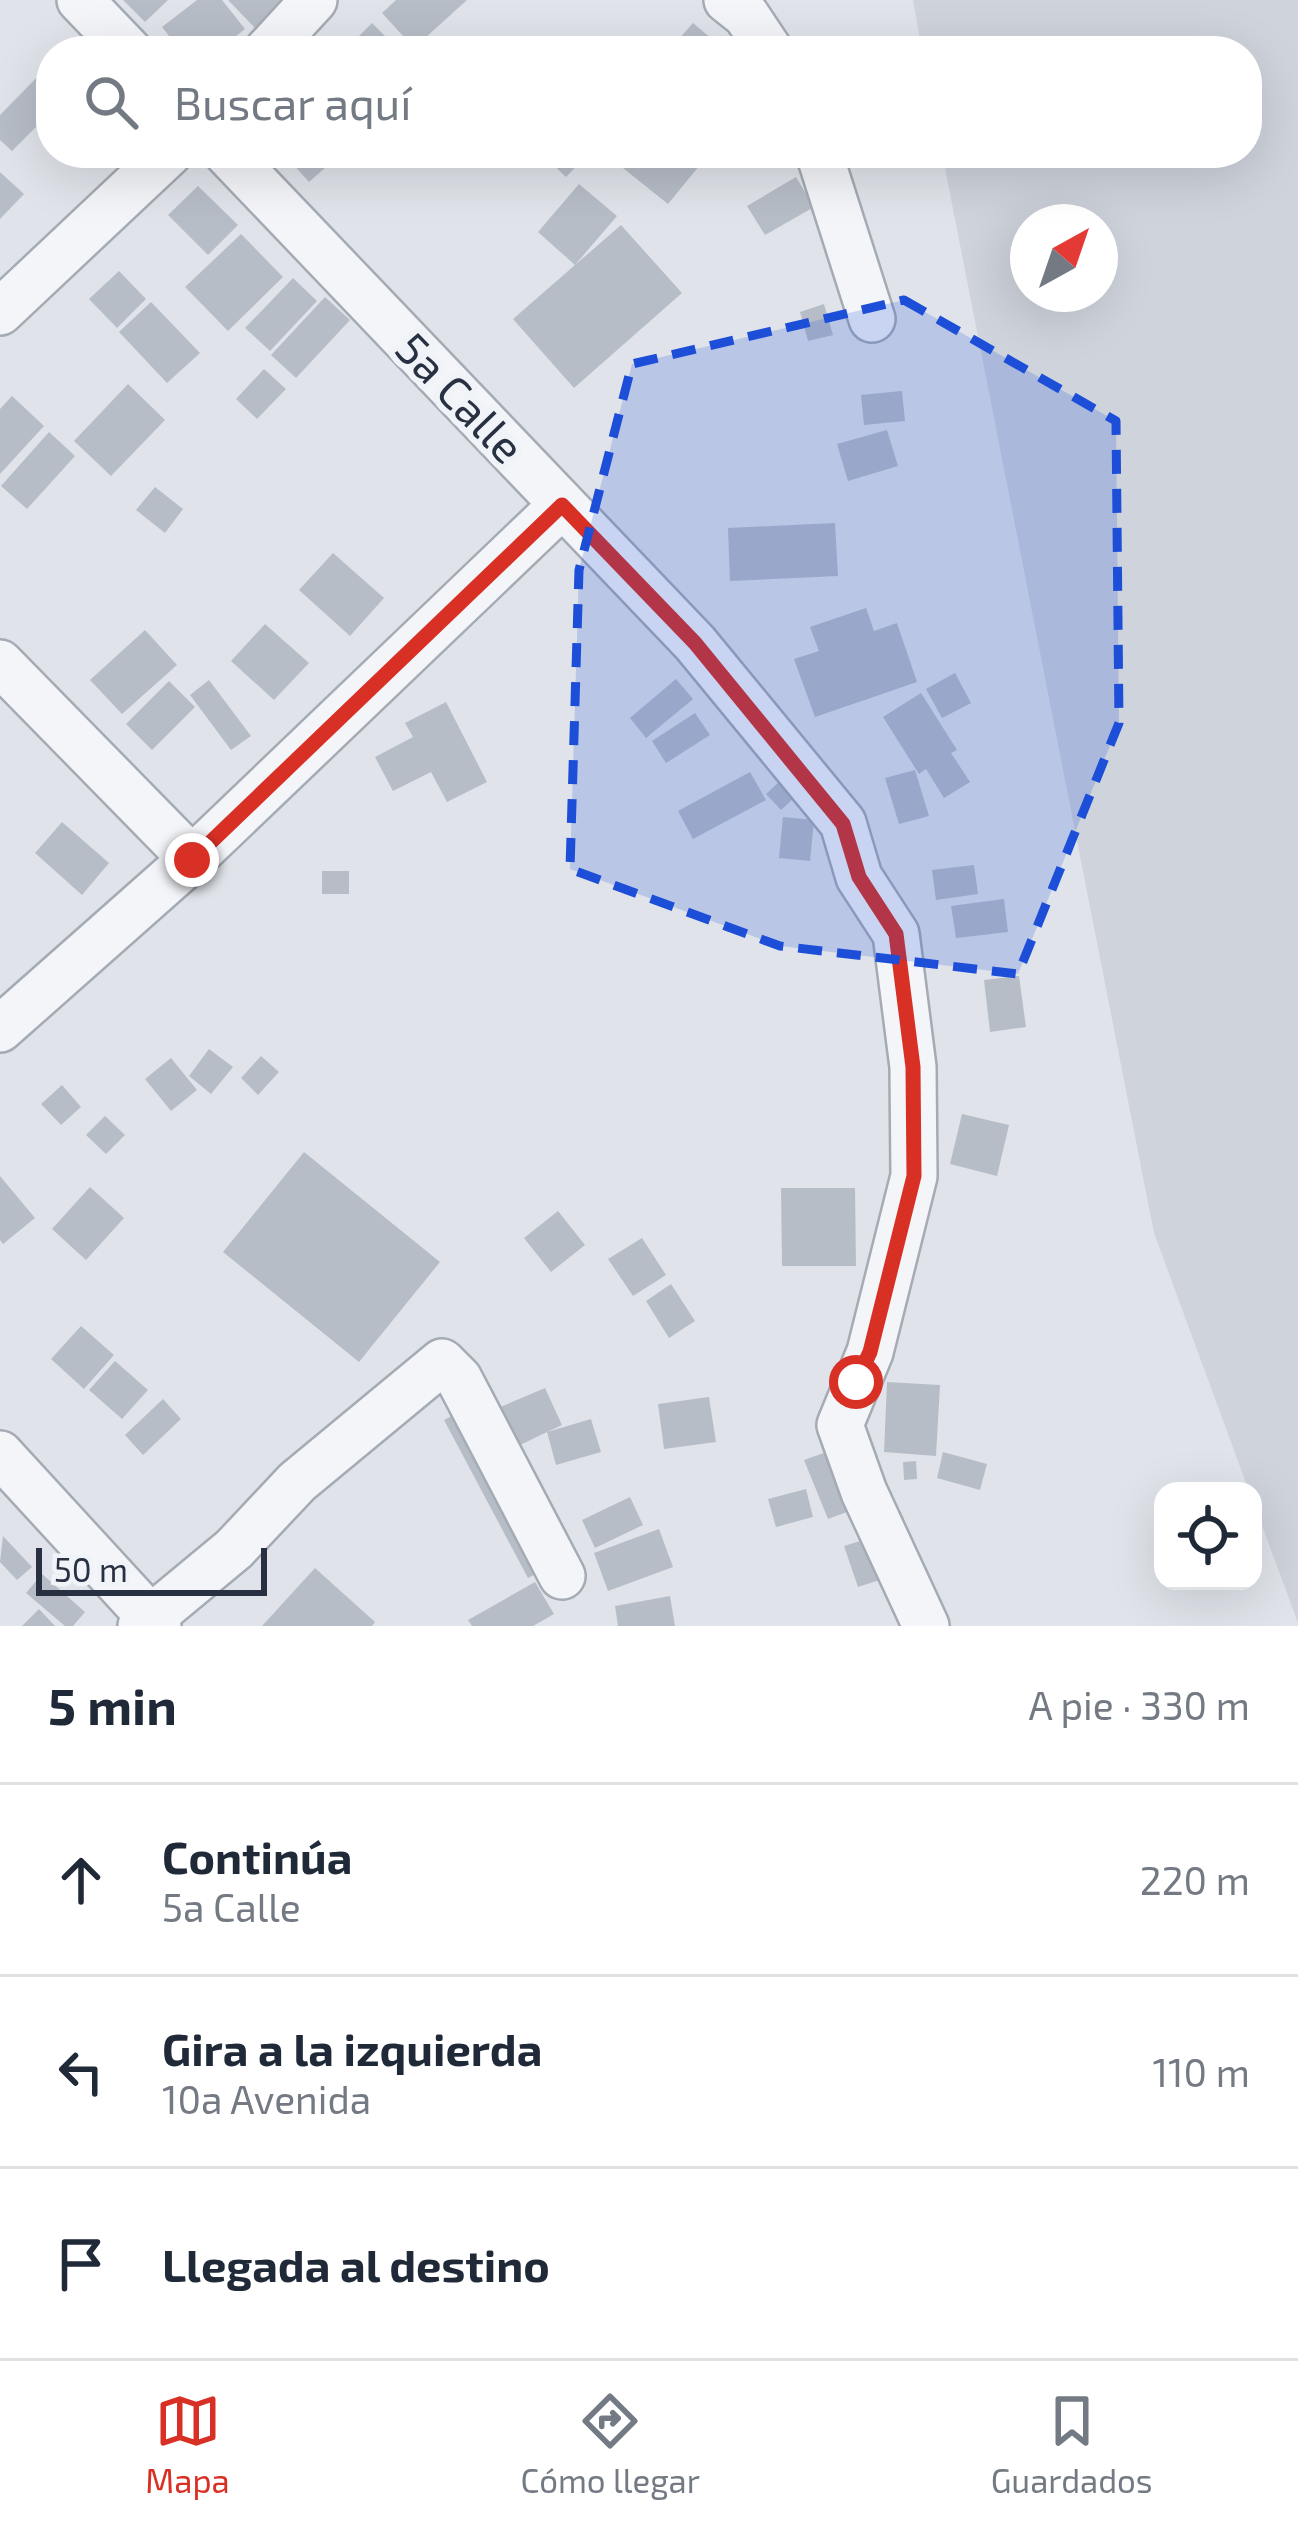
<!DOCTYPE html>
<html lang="es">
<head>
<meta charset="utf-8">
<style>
	:root { --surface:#fff; --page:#f2f2f3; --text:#1f2937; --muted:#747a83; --line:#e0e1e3; --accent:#d93025 }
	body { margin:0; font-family:"Exo 2",sans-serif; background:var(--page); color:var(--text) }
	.controls { position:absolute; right:36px; bottom:36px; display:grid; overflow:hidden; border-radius:24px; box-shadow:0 12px 48px #0002 }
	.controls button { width:108px; height:108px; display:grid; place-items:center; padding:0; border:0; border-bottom:3px solid var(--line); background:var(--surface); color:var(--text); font:60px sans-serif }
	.compass { position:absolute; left:1010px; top:204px; width:108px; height:108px; border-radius:50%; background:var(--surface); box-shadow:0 12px 48px #0002; rotate:40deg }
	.scale { position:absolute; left:36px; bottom:30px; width:231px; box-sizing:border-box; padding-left:12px; border:6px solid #283142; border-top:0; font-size:33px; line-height:42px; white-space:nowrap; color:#283142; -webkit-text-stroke:9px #f0f3f7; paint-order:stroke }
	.stop { position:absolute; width:36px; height:36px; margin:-27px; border:9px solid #d93025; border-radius:50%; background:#fff }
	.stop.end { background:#d93025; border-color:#fff; box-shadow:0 3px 12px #0008 }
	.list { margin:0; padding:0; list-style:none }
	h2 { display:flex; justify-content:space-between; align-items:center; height:156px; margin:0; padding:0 48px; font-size:51px }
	h2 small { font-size:39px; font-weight:400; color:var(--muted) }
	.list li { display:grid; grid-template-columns:78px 1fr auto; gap:36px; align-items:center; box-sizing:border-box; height:192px; padding:0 48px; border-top:3px solid var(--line) }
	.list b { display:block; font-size:45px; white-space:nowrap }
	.list p { margin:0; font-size:39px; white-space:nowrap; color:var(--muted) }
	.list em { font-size:39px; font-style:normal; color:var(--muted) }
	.icon { flex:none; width:66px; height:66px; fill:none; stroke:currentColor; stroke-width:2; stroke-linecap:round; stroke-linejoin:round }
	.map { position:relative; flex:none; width:1298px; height:1626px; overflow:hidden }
	.search { position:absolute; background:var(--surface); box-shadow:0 12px 48px #0002; left:36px; right:36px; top:36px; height:132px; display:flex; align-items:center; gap:30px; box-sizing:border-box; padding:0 42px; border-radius:48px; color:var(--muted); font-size:45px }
	.sheet { height:732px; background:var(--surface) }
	nav { display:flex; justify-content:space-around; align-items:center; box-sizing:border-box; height:168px; border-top:3px solid var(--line); background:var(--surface); font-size:33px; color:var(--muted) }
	nav a { display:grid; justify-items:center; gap:6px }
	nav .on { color:var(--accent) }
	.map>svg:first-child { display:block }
	.built { fill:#ced3dc; fill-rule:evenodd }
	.building { fill:#b7bdc7 }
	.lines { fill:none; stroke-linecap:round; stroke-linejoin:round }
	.minor-casing { stroke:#a5abb4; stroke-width:50 }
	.minor { stroke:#f3f5f8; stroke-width:45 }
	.route { stroke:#d93025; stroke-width:15 }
	.marked { fill:#1d4ed8; fill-opacity:0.2; stroke:#1d4ed8; stroke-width:9; stroke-dasharray:24 15; stroke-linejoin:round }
	.labels { text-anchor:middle; stroke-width:12; stroke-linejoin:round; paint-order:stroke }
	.street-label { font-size:45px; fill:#283142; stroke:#f0f3f7 }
</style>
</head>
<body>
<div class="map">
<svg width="1298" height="1626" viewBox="0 0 1298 1626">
	<rect width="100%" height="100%" fill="#e0e4ea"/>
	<path class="built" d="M913 0H1298V1623L1253 1501V1491H1249L1154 1233 942 153H1247V51H922ZM1028 222H1100V294H1028Z"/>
	<g class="building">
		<polygon points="123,0 168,0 145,22"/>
		<polygon points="197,0 222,0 245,29 217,51 181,51 162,27"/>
		<polygon points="228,0 283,0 255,28"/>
		<polygon points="396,0 467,0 414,48 382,13"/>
		<polygon points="372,23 400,51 344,51"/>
		<polygon points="693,23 718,44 713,51 668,51"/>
		<polygon points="51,63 51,112 12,151 0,140 0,115"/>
		<polygon points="283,153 342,153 309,182"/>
		<polygon points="541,153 589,153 566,177"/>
		<polygon points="627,153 695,153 704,160 668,204 618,164"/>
		<polygon points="0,172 24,194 0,219"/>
		<polygon points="796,177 814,207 765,235 747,206"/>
		<polygon points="579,184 617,216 575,265 621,225 682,293 574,388 513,319 575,265 538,232"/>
		<polygon points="198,186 238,225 208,255 168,215"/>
		<polygon points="241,234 283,277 228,331 185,287"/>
		<polygon points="119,271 146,299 117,328 89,299"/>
		<polygon points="293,278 317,301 270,351 245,328"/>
		<polygon points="325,297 350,320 296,378 271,355"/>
		<polygon points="151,302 200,353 167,383 119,332"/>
		<polygon points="824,304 833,335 808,341 800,312"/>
		<polygon points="264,369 286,389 257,419 236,399"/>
		<polygon points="128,384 165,420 111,476 74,441"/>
		<polygon points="902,391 905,421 864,425 861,395"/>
		<polygon points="12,396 44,426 0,474 0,409"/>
		<polygon points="887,430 898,466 848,481 837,444"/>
		<polygon points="49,432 75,456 27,509 1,486"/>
		<polygon points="155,487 183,509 165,533 136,510"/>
		<polygon points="835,523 838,576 730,581 728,528"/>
		<polygon points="333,553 384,598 350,636 299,590"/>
		<polygon points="866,608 874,631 897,623 917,682 815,717 794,659 819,651 810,627"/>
		<polygon points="265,624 309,663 274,700 231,661"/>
		<polygon points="145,630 177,665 122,714 90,680"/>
		<polygon points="955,673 971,703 942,718 926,689"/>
		<polygon points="676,679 693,699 646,738 630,718"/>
		<polygon points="209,680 251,736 231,750 190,695"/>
		<polygon points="169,681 195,707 152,750 126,724"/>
		<polygon points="921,693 957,750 951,753 970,782 944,798 926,769 919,774 883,717"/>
		<polygon points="446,702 487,782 447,802 431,772 393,791 375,757 413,737 405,723"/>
		<polygon points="695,713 710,735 666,763 652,741"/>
		<polygon points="915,770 929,816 899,824 885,778"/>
		<polygon points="750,772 766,800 693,839 678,811"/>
		<polygon points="780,781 795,797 781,810 766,794"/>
		<polygon points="783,817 814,820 810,861 779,858"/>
		<polygon points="62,822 109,863 82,895 35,853"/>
		<polygon points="974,865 978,894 936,900 932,870"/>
		<rect x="322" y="871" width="27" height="23"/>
		<polygon points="1004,899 1008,932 956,938 951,906"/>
		<polygon points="1019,976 1026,1027 990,1032 984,980"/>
		<polygon points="209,1049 233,1067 211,1094 189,1076"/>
		<polygon points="261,1056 279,1072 258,1095 241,1078"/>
		<polygon points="171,1058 197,1090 171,1111 145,1079"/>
		<polygon points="62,1085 81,1107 61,1125 41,1104"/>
		<polygon points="962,1114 1009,1125 997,1176 950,1164"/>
		<polygon points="105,1116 125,1135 106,1154 86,1135"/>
		<polygon points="304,1152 440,1262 359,1362 223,1252"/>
		<polygon points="0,1176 35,1218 3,1244 0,1240"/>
		<polygon points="90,1187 124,1218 86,1260 52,1229"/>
		<polygon points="781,1188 855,1188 856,1266 782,1266"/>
		<polygon points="558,1211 585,1245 551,1272 524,1238"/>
		<polygon points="642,1238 666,1275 633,1296 608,1259"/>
		<polygon points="671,1284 695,1321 669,1338 646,1301"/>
		<polygon points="81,1326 114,1355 84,1389 51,1359"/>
		<polygon points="115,1361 148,1390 122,1419 89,1390"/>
		<polygon points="887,1382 940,1385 936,1456 884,1452"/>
		<polygon points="545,1388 562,1425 547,1432 591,1419 601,1452 556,1465 547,1432 516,1447 498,1408"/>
		<polygon points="709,1397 716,1442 664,1449 658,1404"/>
		<polygon points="163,1399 181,1419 143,1455 125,1435"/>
		<polygon points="471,1406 555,1564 528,1578 444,1420"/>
		<polygon points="832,1450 855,1509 828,1519 804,1460"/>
		<polygon points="943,1452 987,1464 980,1490 937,1478"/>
		<polygon points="916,1461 917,1479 904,1480 903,1462"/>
		<polygon points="806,1489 813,1517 776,1527 768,1499"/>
		<polygon points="630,1497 643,1525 595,1548 582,1520"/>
		<polygon points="659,1529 673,1567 608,1591 594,1553"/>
		<polygon points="3,1536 32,1567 17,1580 0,1562"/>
		<polygon points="873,1537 886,1578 858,1587 844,1546"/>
		<polygon points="315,1568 375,1622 372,1626 262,1626"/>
		<polygon points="42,1574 85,1612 73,1626 65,1626 26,1593"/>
		<polygon points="535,1582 554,1614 533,1626 472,1626 468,1620"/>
		<polygon points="670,1596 675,1626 618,1626 615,1606"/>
		<polygon points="39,1609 55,1626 22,1626"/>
	</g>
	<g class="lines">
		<defs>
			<g id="minor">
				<polyline points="80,0 129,51"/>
				<polyline points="727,0 746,15 770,51"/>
				<polyline points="267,51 314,0"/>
				<polyline points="227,153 695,643 843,823 859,877 896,934 913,1067 914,1176 870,1352 840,1425 864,1492 926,1626"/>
				<polyline points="819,153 872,319"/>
				<polyline points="0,312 169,153"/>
				<polyline points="0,663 192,859"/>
				<polyline points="0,1029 192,859 562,505"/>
				<polyline points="0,1454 158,1626"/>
				<polyline points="141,1626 234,1549 297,1482 442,1362 459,1379 562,1576"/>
			</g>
		</defs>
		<use href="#minor" class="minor-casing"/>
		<use href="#minor" class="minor"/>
	</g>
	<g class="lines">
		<polyline class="route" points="192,860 562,505 695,643 843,824 859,877 896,934 913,1067 914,1176 870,1352 856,1382"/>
	</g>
	<path class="marked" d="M904 300 1116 421 1119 723 1018 974 780 946 570 869 579 570 632 364Z"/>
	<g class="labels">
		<g class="street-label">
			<text transform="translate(460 398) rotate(46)" y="16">5a Calle</text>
		</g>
	</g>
</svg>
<div class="controls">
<button><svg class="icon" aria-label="locate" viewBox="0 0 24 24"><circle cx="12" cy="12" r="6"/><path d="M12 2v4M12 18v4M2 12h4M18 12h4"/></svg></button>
</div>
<svg class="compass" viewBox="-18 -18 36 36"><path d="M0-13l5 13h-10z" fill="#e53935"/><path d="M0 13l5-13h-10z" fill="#747a83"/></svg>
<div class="scale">50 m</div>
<div class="stop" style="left:856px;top:1382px"></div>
<div class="stop end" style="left:192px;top:860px"></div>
<div class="search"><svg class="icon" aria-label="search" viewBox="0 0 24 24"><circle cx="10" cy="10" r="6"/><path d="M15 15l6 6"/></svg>Buscar aquí</div>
</div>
<section class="sheet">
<h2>5 min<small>A pie · 330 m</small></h2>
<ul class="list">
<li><svg class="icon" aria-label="ahead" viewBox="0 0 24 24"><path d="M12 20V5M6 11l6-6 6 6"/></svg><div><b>Continúa</b><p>5a Calle</p></div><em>220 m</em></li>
<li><svg class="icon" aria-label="left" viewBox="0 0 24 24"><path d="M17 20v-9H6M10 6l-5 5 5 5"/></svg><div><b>Gira a la izquierda</b><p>10a Avenida</p></div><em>110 m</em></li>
<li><svg class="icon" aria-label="arrive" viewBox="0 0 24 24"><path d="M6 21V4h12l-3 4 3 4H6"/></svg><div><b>Llegada al destino</b></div></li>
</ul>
</section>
<nav>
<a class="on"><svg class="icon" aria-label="map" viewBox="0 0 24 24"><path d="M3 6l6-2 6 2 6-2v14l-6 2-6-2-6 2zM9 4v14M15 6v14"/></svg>Mapa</a>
<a><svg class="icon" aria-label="directions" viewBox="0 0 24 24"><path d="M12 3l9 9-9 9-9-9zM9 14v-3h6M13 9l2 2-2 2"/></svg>Cómo llegar</a>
<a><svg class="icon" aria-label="saved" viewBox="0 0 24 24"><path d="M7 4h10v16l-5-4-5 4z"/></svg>Guardados</a>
</nav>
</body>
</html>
